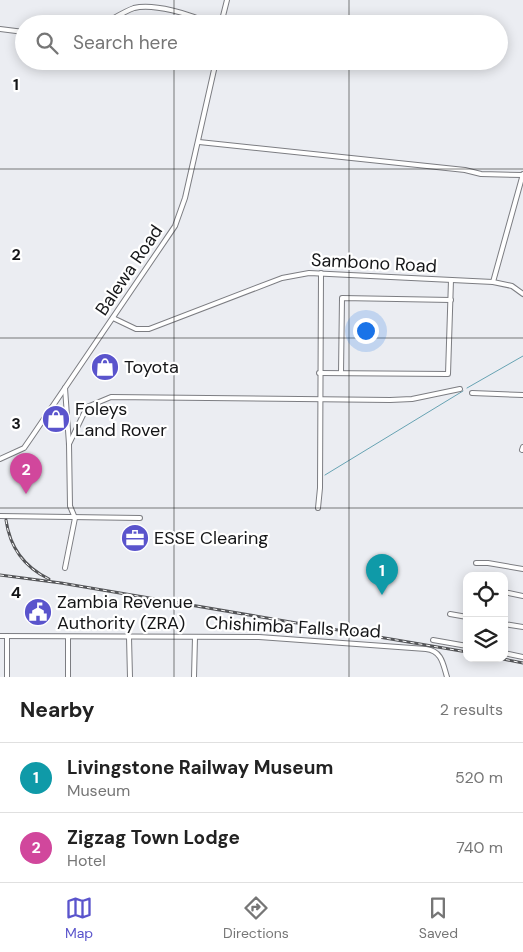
<!DOCTYPE html>
<html lang="en">
<head>
<meta charset="utf-8">
<style>
	:root { --surface:#fff; --page:#f2f2f2; --text:#222; --muted:#767676; --line:#e0e0e0; --accent:#5a54cc }
	body { margin:0; font-family:"DM Sans",sans-serif; background:var(--page); color:var(--text) }
	.controls { position:absolute; right:15px; bottom:15px; display:grid; overflow:hidden; border-radius:10px; box-shadow:0 2px 12px #0003 }
	.controls button { width:45px; height:45px; display:grid; place-items:center; padding:0; border:0; border-bottom:1px solid var(--line); background:var(--surface); color:var(--text); font:25px sans-serif }
	.you { position:absolute; left:365px; top:330px; width:18px; height:18px; margin:-12px; border:4px solid #fff; border-radius:50%; background:#1a73e8; box-shadow:0 0 0 8px #1a73e833 }
	.badge { display:grid; place-items:center; width:32px; height:32px; border-radius:50%; background:var(--accent); color:#fff; font-size:16px; font-weight:700 }
	.pin { position:absolute; translate:-50% -41px; filter:drop-shadow(0 1px 2px #0008) }
	.pin::after { content:''; position:absolute; top:26px; width:18px; height:15px; background:inherit; clip-path:polygon(0 0,100% 0,50% 100%) }
	.list { margin:0; padding:0; list-style:none }
	h2 { display:flex; justify-content:space-between; align-items:center; height:65px; margin:0; padding:0 20px; font-size:21px }
	h2 small { font-size:16px; font-weight:400; color:var(--muted) }
	.list li { display:grid; grid-template-columns:32px 1fr auto; gap:15px; align-items:center; box-sizing:border-box; height:70px; padding:0 20px; border-top:1px solid var(--line) }
	.list b { display:block; font-size:19px; white-space:nowrap }
	.list p { margin:0; font-size:16px; white-space:nowrap; color:var(--muted) }
	.list em { font-size:16px; font-style:normal; color:var(--muted) }
	.icon { flex:none; width:28px; height:28px; fill:none; stroke:currentColor; stroke-width:2; stroke-linecap:round; stroke-linejoin:round }
	.map { position:relative; flex:none; width:523px; height:677px; overflow:hidden }
	.search { position:absolute; background:var(--surface); box-shadow:0 2px 12px #0003; left:15px; right:15px; top:15px; height:55px; display:flex; align-items:center; gap:12px; box-sizing:border-box; padding:0 18px; border-radius:28px; color:var(--muted); font-size:19px }
	.sheet { height:205px; background:var(--surface) }
	nav { display:flex; justify-content:space-around; align-items:center; box-sizing:border-box; height:70px; border-top:1px solid var(--line); background:var(--surface); font-size:14px; color:var(--muted) }
	nav a { display:grid; justify-items:center; gap:2px }
	nav .on { color:var(--accent) }
	.map>svg:first-child { display:block }
	.lines { fill:none; stroke-linecap:round; stroke-linejoin:round }
	.stream { stroke:#67a3b3; stroke-width:1 }
	.minor-casing { stroke:#7c7d82; stroke-width:6 }
	.minor { stroke:#fff; stroke-width:4 }
	.rail-casing { stroke:#545558; stroke-width:3 }
	.rail { stroke:#fff; stroke-width:1; stroke-dasharray:4; stroke-linecap:butt }
	.grid { fill:none; stroke:#151618; stroke-width:1; stroke-opacity:0.55 }
	.labels { text-anchor:middle; stroke-width:4.5; stroke-linejoin:round; paint-order:stroke }
	.street-label { font-size:18px; fill:#151618; stroke:#fff }
	.poi-label { font-size:18px; fill:#151618; stroke:#fff; text-anchor:start }
	.grid-label { font-size:16px; text-anchor:middle; font-weight:bold; fill:#151618; stroke:#fff; stroke-width:4.5; stroke-linejoin:round; paint-order:stroke }
</style>
</head>
<body>
<div class="map">
<svg width="523" height="677" viewBox="0 0 523 677">
	<rect width="100%" height="100%" fill="#ebedf2"/>
	<g class="lines">
		<g class="stream">
			<polyline points="467,388 523,356"/>
			<polyline points="325,475 463,391"/>
		</g>
		<defs>
			<g id="minor">
				<path d="M103 24C113 19 123 12 134 8 153 3 192 14 209 24"/>
				<polyline points="221,24 227,0"/>
				<polyline points="0,29 24,32"/>
				<polyline points="199,142 465,170 481,174 523,175"/>
				<polyline points="493,282 523,174"/>
				<polyline points="113,318 136,329 149,329 282,278 309,273 493,282 512,286 523,294"/>
				<polyline points="319,373 448,374 451,280"/>
				<polyline points="341,373 342,298 451,300"/>
				<polyline points="65,388 69,444 70,506 75,518 65,568"/>
				<polyline points="472,393 523,395"/>
				<polyline points="69,444 87,407 111,397 390,400 412,399 460,389"/>
				<polyline points="522,450 523,447"/>
				<polyline points="0,459 24,448 33,435 175,226 185,198 216,61"/>
				<polyline points="318,508 320,488 321,273"/>
				<polyline points="0,516 140,518"/>
				<polyline points="476,563 488,563 523,569"/>
				<polyline points="504,592 523,596"/>
				<polyline points="450,614 467,617"/>
				<polyline points="504,624 523,627"/>
				<path d="M0 636 259 637 426 649C442 651 443 664 447 677"/>
				<polyline points="7,636 7,677"/>
				<polyline points="129,637 130,677"/>
				<polyline points="433,640 467,646"/>
				<polyline points="504,653 523,657"/>
				<polyline points="68,677 68,637"/>
				<polyline points="194,677 195,637"/>
			</g>
		</defs>
		<use href="#minor" class="minor-casing"/>
		<use href="#minor" class="minor"/>
		<defs>
			<g id="rail">
				<path d="M6 520C10 548 24 567 49 579"/>
				<polyline points="0,575 61,583 467,652"/>
				<polyline points="498,658 523,663"/>
			</g>
		</defs>
		<use href="#rail" class="rail-casing"/>
		<use href="#rail" class="rail"/>
	</g>
	<path class="grid" d="M174 0V24M349 0V24M174 61V677M349 61V677M0 169H523M0 338H523M0 508H523"/>
	<defs>
		<symbol id="shop-disc" viewBox="-11 -11 22 22"><circle r="9.5" fill="#5a54cc" stroke="#fff"/><path d="M-5-2.5h2.3a2.7 3.5 0 0 1 5.4 0H5L5.5 6h-11ZM-1.5-2.5h3a1.5 2.3 0 0 0-3 0Z" fill="#fff"/></symbol>
		<symbol id="office-disc" viewBox="-11 -11 22 22"><circle r="9.5" fill="#5a54cc" stroke="#fff"/><path d="M-6-3h4V-5.5h4V-3h4V5H-6ZM-1-4.5V-3h2v-1.5ZM-6 0V1H6V0Z" fill="#fff"/></symbol>
		<symbol id="civic-disc" viewBox="-11 -11 22 22"><circle r="9.5" fill="#5a54cc" stroke="#fff"/><path d="M-.6-6.5H3V-4.5H.6V-3L4-1V1h2V6H-6V1h2V-1L-.6-3ZM-1.2 2.5V6h2.4V2.5Z" fill="#fff"/></symbol>
	</defs>
	<g fill-rule="evenodd">
		<use href="#shop-disc" x="89" y="351" width="32" height="32"/>
		<use href="#shop-disc" x="40" y="403" width="32" height="32"/>
		<use href="#office-disc" x="119" y="522" width="32" height="32"/>
		<use href="#civic-disc" x="22" y="596" width="32" height="32"/>
	</g>
	<g class="labels">
		<g class="street-label">
			<text transform="translate(374 263) rotate(3)" y="6">Sambono Road</text>
			<text transform="translate(129 270) rotate(-56)" y="6">Balewa Road</text>
			<text transform="translate(293 627) rotate(3)" y="6">Chishimba Falls Road</text>
		</g>
		<g class="poi-label">
			<text x="124" y="373">Toyota</text>
			<text x="75" y="415">Foleys<tspan x="75" dy="21">Land Rover</tspan></text>
			<text x="154" y="544">ESSE Clearing</text>
			<text x="57" y="608">Zambia Revenue<tspan x="57" dy="21">Authority (ZRA)</tspan></text>
		</g>
	</g>
	<g class="grid-label">
		<text x="16" y="90">1</text>
		<text x="16" y="260">2</text>
		<text x="16" y="429">3</text>
		<text x="16" y="598">4</text>
	</g>
</svg>
<div class="controls">
<button><svg class="icon" aria-label="locate" viewBox="0 0 24 24"><circle cx="12" cy="12" r="6"/><path d="M12 2v4M12 18v4M2 12h4M18 12h4"/></svg></button>
<button><svg class="icon" aria-label="layers" viewBox="0 0 24 24"><path d="M12 4l9 5-9 5-9-5zM3 14l9 5 9-5"/></svg></button>
</div>
<div class="you"></div>
<div class="pin badge" style="left:382px;top:595px;background:#0f9aa8">1</div>
<div class="pin badge" style="left:26px;top:494px;background:#d1479c">2</div>
<div class="search"><svg class="icon" aria-label="search" viewBox="0 0 24 24"><circle cx="10" cy="10" r="6"/><path d="M15 15l6 6"/></svg>Search here</div>
</div>
<section class="sheet">
<h2>Nearby<small>2 results</small></h2>
<ul class="list">
<li><span class="badge" style="background:#0f9aa8">1</span><div><b>Livingstone Railway Museum</b><p>Museum</p></div><em>520 m</em></li>
<li><span class="badge" style="background:#d1479c">2</span><div><b>Zigzag Town Lodge</b><p>Hotel</p></div><em>740 m</em></li>
</ul>
</section>
<nav>
<a class="on"><svg class="icon" aria-label="map" viewBox="0 0 24 24"><path d="M3 6l6-2 6 2 6-2v14l-6 2-6-2-6 2zM9 4v14M15 6v14"/></svg>Map</a>
<a><svg class="icon" aria-label="directions" viewBox="0 0 24 24"><path d="M12 3l9 9-9 9-9-9zM9 14v-3h6M13 9l2 2-2 2"/></svg>Directions</a>
<a><svg class="icon" aria-label="saved" viewBox="0 0 24 24"><path d="M7 4h10v16l-5-4-5 4z"/></svg>Saved</a>
</nav>
</body>
</html>
